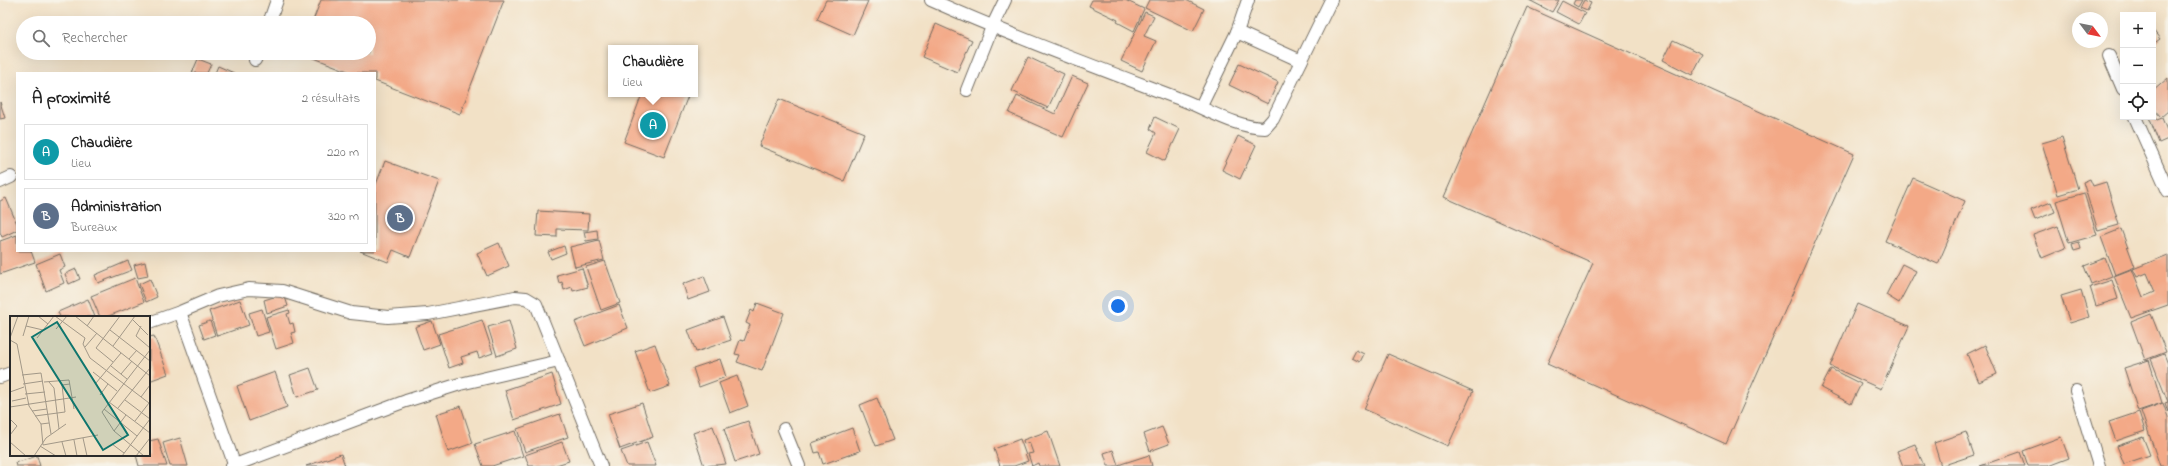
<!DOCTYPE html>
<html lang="fr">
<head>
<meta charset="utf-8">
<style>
	:root { --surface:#fff; --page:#f6f6f6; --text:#222; --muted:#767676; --line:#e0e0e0; --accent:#7c3aed }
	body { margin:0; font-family:"Indie Flower",sans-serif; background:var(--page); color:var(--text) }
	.controls { position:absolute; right:12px; top:12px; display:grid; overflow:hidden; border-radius:0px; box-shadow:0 4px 16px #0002 }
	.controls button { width:36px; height:36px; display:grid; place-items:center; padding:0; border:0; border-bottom:1px solid var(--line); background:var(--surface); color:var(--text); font:20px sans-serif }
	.compass { position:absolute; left:2072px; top:12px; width:36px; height:36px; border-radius:50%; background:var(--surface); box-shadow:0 4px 16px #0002; rotate:122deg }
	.you { position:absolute; left:1118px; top:306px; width:14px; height:14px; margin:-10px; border:3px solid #fff; border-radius:50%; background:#1a73e8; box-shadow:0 0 0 6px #1a73e833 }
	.badge { display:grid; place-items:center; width:26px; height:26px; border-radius:50%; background:var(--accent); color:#fff; font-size:13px; font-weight:700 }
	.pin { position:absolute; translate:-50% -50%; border:2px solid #fff; box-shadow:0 1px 4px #0006 }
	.popup { position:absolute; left:608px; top:45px; width:90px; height:52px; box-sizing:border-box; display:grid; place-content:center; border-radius:0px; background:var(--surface); filter:drop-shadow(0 1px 3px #0005); font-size:13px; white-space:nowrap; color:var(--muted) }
	.popup b { font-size:15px; color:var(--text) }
	.popup::after { content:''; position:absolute; left:50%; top:100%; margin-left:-8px; border:8px solid transparent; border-top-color:var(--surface) }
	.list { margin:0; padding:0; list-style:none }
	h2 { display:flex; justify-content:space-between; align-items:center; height:52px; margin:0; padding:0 16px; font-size:17px }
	h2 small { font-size:13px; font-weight:400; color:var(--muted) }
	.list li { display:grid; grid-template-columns:26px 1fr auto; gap:12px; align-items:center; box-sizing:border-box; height:56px; margin:0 8px 8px; padding:0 8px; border:1px solid var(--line); border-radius:0px }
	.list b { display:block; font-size:15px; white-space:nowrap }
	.list p { margin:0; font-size:13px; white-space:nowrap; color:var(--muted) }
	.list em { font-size:13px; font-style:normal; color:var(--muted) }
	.icon { flex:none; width:22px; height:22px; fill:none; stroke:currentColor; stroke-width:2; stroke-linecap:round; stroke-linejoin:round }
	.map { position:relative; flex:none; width:2168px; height:466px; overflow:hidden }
	.search { position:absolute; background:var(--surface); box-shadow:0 4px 16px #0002; left:16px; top:16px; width:360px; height:44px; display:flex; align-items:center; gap:10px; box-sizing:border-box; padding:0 14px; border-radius:22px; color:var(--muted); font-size:15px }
	.panel { position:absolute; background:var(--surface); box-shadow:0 4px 16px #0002; left:16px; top:72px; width:360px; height:180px; border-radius:0px }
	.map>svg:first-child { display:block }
	.building { fill:#f3a987 }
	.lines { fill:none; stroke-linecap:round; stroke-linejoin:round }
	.minor-casing { stroke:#716b61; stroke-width:14 }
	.minor { stroke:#fff; stroke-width:12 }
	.inset-road { fill:none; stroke:#a29888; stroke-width:1 }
	.view { fill:#0f766e; fill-opacity:0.15; stroke:#0f766e; stroke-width:2 }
	.inset-edge { fill:none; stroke:#2b2b2b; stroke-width:2 }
</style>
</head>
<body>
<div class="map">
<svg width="2168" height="466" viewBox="0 0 2168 466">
	<rect width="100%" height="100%" fill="#f7f3e8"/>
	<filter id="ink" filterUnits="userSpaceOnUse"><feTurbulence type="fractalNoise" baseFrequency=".025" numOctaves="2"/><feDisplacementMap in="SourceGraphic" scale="8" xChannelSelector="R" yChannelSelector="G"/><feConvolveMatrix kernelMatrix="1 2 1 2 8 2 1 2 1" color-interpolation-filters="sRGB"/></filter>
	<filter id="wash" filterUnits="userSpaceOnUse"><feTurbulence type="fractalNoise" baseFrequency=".012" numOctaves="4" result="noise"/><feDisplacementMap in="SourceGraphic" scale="16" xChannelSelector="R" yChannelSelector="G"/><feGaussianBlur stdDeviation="0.9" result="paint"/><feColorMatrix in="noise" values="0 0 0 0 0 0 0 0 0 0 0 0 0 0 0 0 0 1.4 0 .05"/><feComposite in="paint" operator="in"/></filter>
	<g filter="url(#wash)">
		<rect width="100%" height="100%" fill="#f2e1c6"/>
		<g id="blocks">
			<g class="building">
				<polygon points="321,0 504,0 460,114 375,81 375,73 353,73 301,53 369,53 369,23 312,23"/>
				<polygon points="826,0 868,1 853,35 817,19"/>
				<polygon points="1092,0 1125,0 1144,9 1134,31 1117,22 1118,20 1089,6"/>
				<polygon points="1149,0 1186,0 1204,9 1193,31 1145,8"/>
				<polygon points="1529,0 1559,0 1552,12"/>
				<polygon points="1575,0 1582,0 1578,7 1573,4"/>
				<polygon points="1584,0 1591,3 1587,11 1580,8"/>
				<polygon points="1562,1 1585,13 1579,24 1556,12"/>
				<polygon points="1527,7 1854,154 1726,444 1547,364 1593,263 1444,197"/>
				<polygon points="1145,12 1154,16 1144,36 1156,41 1142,71 1121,61"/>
				<polygon points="936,24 972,40 957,72 922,57"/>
				<polygon points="2153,30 2160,39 2153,44"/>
				<polygon points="1673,40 1703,54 1692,75 1663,60"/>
				<polygon points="1028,57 1064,74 1048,108 1012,91"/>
				<polygon points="198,59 211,64 207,73 192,73"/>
				<polygon points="1239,64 1278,82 1268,104 1229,85"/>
				<polygon points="218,66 234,73 215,73"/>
				<polygon points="1072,76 1088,83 1063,137 1009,113 1017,96 1055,114"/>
				<polygon points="2168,78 2168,111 2161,117 2153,108 2153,91"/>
				<polygon points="642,94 656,98 657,94 682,94 688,96 664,157 624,142"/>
				<polygon points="779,99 864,133 844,181 759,146"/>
				<polygon points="0,102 5,118 0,119"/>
				<polygon points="2153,110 2157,120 2162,118 2168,133 2168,139 2159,143 2149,117 2153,117"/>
				<polygon points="1155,117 1180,129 1165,161 1147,152 1156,133 1150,129"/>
				<polygon points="1238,136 1256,145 1240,179 1222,170"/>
				<polygon points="2062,137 2078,189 2058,195 2042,143"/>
				<polygon points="385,161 439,181 410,257 393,250 388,262 360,251 375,251 375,187"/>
				<polygon points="1913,178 1965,201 1938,264 1885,241"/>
				<polygon points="2090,179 2093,186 2106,182 2119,225 2098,231 2083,182"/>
				<polygon points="2084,193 2097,235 2069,243 2056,201"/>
				<polygon points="6,198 17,224 17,230 2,237 0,232 0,201"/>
				<polygon points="2051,202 2055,212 2035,220 2031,210"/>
				<polygon points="538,211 589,214 588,230 557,229 557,237 536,236"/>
				<polygon points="2058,226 2066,248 2042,258 2033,235"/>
				<polygon points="2121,229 2135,267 2115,275 2101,237"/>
				<polygon points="597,230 598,239 586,241 584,232"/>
				<polygon points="17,235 17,251 31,251 35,262 0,274 0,241"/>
				<polygon points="599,240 604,260 575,267 570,247"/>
				<polygon points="2079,242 2081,249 2074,251 2072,244"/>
				<polygon points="499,243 509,266 487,276 477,253"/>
				<polygon points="564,246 566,253 551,259 548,252"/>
				<polygon points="60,254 65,267 59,270 64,283 46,291 36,264"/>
				<polygon points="2168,255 2168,305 2131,318 2114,276 2132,269 2143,297 2155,292 2147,273 2137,277 2133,269"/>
				<polygon points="2105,258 2112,276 2091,284 2084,266"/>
				<polygon points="128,261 132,270 98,283 95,275"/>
				<polygon points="605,261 620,303 601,310 586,267"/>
				<polygon points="145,262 148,276 138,278 134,265"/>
				<polygon points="1902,264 1916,271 1899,303 1886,295"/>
				<polygon points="582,268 588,287 573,291 572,287 564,290 562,282 559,283 557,275"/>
				<polygon points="76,269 80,279 69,284 65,274"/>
				<polygon points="704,276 710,292 688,300 683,284"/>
				<polygon points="135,278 144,302 106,317 100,317 91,296"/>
				<polygon points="150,279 157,297 146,302 139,284"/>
				<polygon points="2112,280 2118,299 2096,306 2090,287"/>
				<polygon points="2081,290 2089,317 2070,323 2061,296"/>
				<polygon points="284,294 288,306 267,313 264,300"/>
				<polygon points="88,299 95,317 60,317 58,312"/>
				<polygon points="240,300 249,325 217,336 209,311"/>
				<polygon points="757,303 784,313 762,371 737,362 740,355 735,354 740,340 744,341 750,325 746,323 751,310 754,312"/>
				<polygon points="1857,304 1909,326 1881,389 1830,366"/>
				<polygon points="619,305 628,328 585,346 575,322"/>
				<polygon points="262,309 269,332 256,336 249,313"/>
				<polygon points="289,310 290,313 287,314 290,324 293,323 295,332 291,333 294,343 276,349 266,317"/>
				<polygon points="2151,314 2166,352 2145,360 2131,322"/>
				<polygon points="723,317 731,340 696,352 688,330"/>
				<polygon points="482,320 493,353 479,358 477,352 461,357 463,363 449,368 438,334"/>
				<polygon points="210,321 215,335 204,339 199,325"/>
				<polygon points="432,321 440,344 423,350 415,327"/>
				<polygon points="509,321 517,349 497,356 488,327"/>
				<polygon points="154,336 168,374 149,381 149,337"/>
				<polygon points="655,344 670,386 650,393 635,351"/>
				<polygon points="1985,345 1997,374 1979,382 1967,354"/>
				<polygon points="1356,350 1364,354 1360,362 1352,358"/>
				<polygon points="1388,354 1473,391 1448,446 1364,409"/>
				<polygon points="2164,354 2168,364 2168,412 2165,403 2168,402 2151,359"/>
				<polygon points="720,359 726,377 699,387 693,368"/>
				<polygon points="2149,360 2162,403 2138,411 2124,368"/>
				<polygon points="310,368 318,390 297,397 290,375"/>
				<polygon points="1831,369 1861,384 1851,404 1821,388"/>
				<polygon points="275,372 287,407 249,421 237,386"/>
				<polygon points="552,374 561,404 514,420 505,390"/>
				<polygon points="737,376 748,406 730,413 719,383"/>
				<polygon points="877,398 893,440 876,446 860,405"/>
				<polygon points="642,403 653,437 620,449 608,414"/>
				<polygon points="2163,403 2168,417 2168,466 2160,466 2141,411"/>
				<polygon points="461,406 473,443 448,452 436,414"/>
				<polygon points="2139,412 2145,431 2116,441 2109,422"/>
				<polygon points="560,414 568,437 525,452 517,429"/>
				<polygon points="748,421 759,454 735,462 724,429"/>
				<polygon points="713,426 726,464 704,466 693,433"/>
				<polygon points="1162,427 1169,444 1150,451 1144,434"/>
				<polygon points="852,428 860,451 823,464 819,452 815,453 812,443"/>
				<polygon points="515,431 523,456 492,466 483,466 475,444"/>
				<polygon points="1048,431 1060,466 1039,466 1038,463 1032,466 1028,454 1033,453 1029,442 1024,444 1023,440"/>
				<polygon points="1966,432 1974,455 1941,466 1934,443"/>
				<polygon points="2061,437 2069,458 2048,466 2028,466 2023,451"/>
				<polygon points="2143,437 2150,455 2124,464 2117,446"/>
				<polygon points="180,438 188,466 170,466 163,443"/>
				<polygon points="158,439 167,466 139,466 136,455 149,455 149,441"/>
				<polygon points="1020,439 1028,461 1014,466 1000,466 994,449"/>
				<polygon points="562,442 569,461 553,466 529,466 525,455"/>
				<polygon points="647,442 656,466 627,466 621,451"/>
				<polygon points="1915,444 1924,466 1903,466 1897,451"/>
				<polygon points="1113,450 1118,465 1149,455 1152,466 1108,466 1104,453"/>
				<polygon points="2020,452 2025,466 1980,466"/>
				<polygon points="341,454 345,466 306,466"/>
				<polygon points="37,456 40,466 16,466 15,463"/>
			</g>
		</g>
	</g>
	<g filter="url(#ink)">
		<use href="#blocks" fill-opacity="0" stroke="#716b61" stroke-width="1"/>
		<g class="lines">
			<defs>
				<g id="minor">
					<path d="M931 0C1012 36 1096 67 1180 99 1207 109 1237 128 1265 128L1273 119 1331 0"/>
					<polyline points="269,23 277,0"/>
					<polyline points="1237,32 1301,61"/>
					<polyline points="2109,56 2123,89"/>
					<polyline points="255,60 258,53"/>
					<polyline points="967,90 992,27 1005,0"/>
					<polyline points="1201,106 1237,32 1248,0"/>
					<polyline points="2135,117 2168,191"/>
					<polyline points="0,182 11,177"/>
					<polyline points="180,312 218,296 249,289 282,291 351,313 388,317 428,314 515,297 526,298 536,304 601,466"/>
					<polyline points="149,323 180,312 235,466"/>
					<polyline points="0,377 11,373"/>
					<polyline points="2076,391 2099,466"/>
					<polyline points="784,429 799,466"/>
					<polyline points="232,466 406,401 460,384 559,361"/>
				</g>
			</defs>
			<use href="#minor" class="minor-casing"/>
			<use href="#minor" class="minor"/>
		</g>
	</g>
	<g transform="translate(10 316)">
		<rect width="140" height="140" fill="#f2e1c6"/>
		<path class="inset-road" d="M28 0 38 8M45 0 75 22 73 28 80 42 139 87M65 0 140 60M123 4 138 19M16 10 33 14M77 10 84 0M131 10 126 20 140 32M46 13 57 0M100 14 140 45M13 20 19 0M0 22 8 0M27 22 44 0M0 24 7 28 19 90 31 108 39 107M103 30 125 0M75 31 87 17M119 43 127 34M103 46 86 32 110 0M101 50 117 63M83 56 107 75M111 58 122 45M12 59 31 57 41 118M34 66 59 64 64 93M39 66 44 72 49 113M86 67 111 37M13 68 33 65M0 76 14 71M15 78 35 76M90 79 98 68M131 81 140 69M115 84 140 103M2 85 16 82M99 86 140 117M0 91 66 81M108 92 140 52M94 93 127 120M22 95 37 93M116 99 104 115 134 140M25 100 55 96 52 69 60 68M0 103 7 110 0 119M125 105 139 87M31 108 33 129 88 119M104 115 92 96 140 34M73 122 77 140M64 124 67 140M0 126 16 140M52 126 56 140M102 128 114 137M30 130 46 140M24 140 36 122 56 108M112 140 140 103M126 140 140 122"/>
		<path class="view" d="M47 6 118 119 93 134 22 21Z"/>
		<rect width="140" height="140" class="inset-edge"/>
	</g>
</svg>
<div class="controls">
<button>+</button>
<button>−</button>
<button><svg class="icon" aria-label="locate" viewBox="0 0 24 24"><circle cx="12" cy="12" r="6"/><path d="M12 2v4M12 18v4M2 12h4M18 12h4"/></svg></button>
</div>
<svg class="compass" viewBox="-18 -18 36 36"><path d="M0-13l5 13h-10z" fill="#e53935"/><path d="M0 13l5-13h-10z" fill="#767676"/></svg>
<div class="you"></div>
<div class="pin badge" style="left:653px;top:125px;background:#0f9aa8">A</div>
<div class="popup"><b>Chaudière</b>Lieu</div>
<div class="pin badge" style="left:400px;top:218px;background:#5c6f8a">B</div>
<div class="search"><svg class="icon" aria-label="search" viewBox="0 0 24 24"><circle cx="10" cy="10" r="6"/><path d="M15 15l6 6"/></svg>Rechercher</div>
<section class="panel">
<h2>À proximité<small>2 résultats</small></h2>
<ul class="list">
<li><span class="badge" style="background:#0f9aa8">A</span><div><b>Chaudière</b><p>Lieu</p></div><em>220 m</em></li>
<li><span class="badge" style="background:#5c6f8a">B</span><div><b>Administration</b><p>Bureaux</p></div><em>320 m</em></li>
</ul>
</section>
</div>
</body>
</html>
